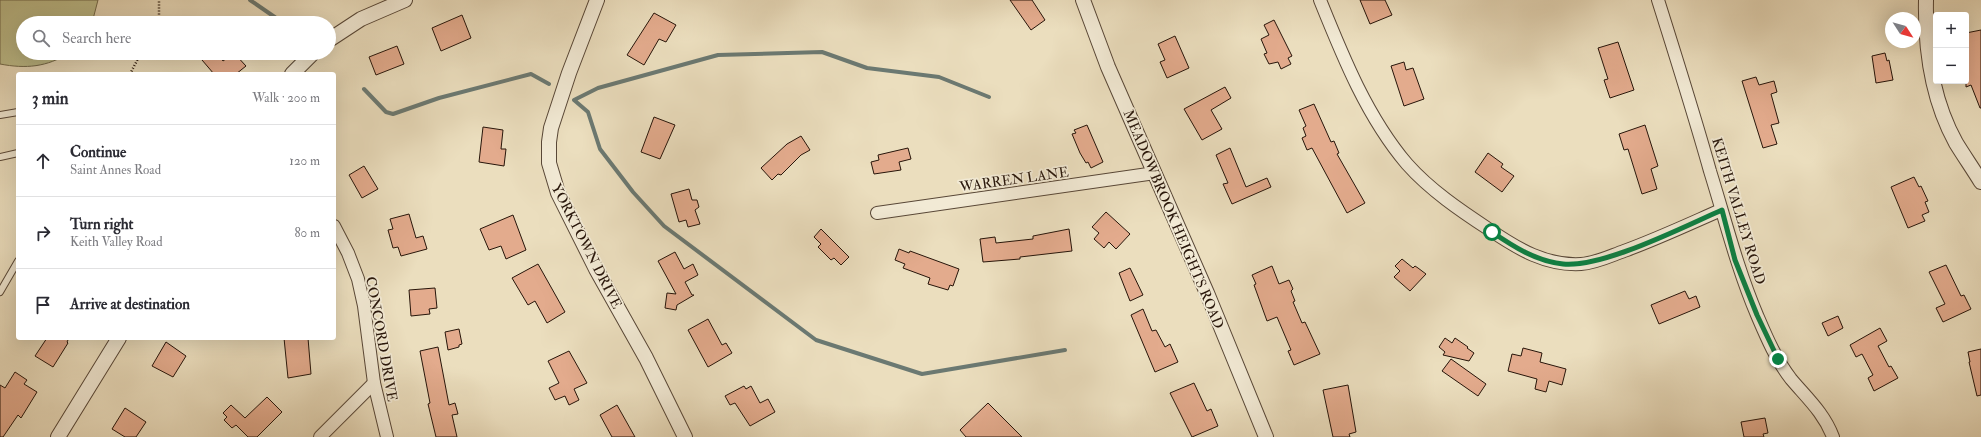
<!DOCTYPE html>
<html lang="en">
<head>
<meta charset="utf-8">
<style>
	:root { --surface:#fff; --page:#f7f7f7; --text:#2b2b33; --muted:#7c7c81; --line:#e1e1e2 }
	body { margin:0; font-family:"IM FELL Double Pica",serif; background:var(--page); color:var(--text) }
	.controls { position:absolute; right:12px; top:12px; display:grid; overflow:hidden; border-radius:4px; box-shadow:0 4px 16px #0002 }
	.controls button { width:36px; height:36px; display:grid; place-items:center; padding:0; border:0; border-bottom:1px solid var(--line); background:var(--surface); color:var(--text); font:20px sans-serif }
	.compass { position:absolute; left:1885px; top:12px; width:36px; height:36px; border-radius:50%; background:var(--surface); box-shadow:0 4px 16px #0002; rotate:126deg }
	.stop { position:absolute; width:12px; height:12px; margin:-9px; border:3px solid #0b8043; border-radius:50%; background:#fff }
	.stop.end { background:#0b8043; border-color:#fff; box-shadow:0 1px 4px #0008 }
	.list { margin:0; padding:0; list-style:none }
	h2 { display:flex; justify-content:space-between; align-items:center; height:52px; margin:0; padding:0 16px; font-size:17px }
	h2 small { font-size:13px; font-weight:400; color:var(--muted) }
	.list li { display:grid; grid-template-columns:26px 1fr auto; gap:12px; align-items:center; box-sizing:border-box; height:72px; padding:0 16px; border-top:1px solid var(--line) }
	.list b { display:block; font-size:15px; white-space:nowrap }
	.list p { margin:0; font-size:13px; white-space:nowrap; color:var(--muted) }
	.list em { font-size:13px; font-style:normal; color:var(--muted) }
	.icon { flex:none; width:22px; height:22px; fill:none; stroke:currentColor; stroke-width:2; stroke-linecap:round; stroke-linejoin:round }
	.map { position:relative; flex:none; width:1981px; height:437px; overflow:hidden }
	.search { position:absolute; background:var(--surface); box-shadow:0 4px 16px #0002; left:16px; top:16px; width:320px; height:44px; display:flex; align-items:center; gap:10px; box-sizing:border-box; padding:0 14px; border-radius:22px; color:var(--muted); font-size:15px }
	.panel { position:absolute; background:var(--surface); box-shadow:0 4px 16px #0002; left:16px; top:72px; width:320px; height:268px; border-radius:4px }
	.map>svg:first-child { display:block }
	.green { fill:#bebf8d; stroke:#726a4c }
	.lines { fill:none; stroke-linecap:round; stroke-linejoin:round }
	.stream { stroke:#6b7972; stroke-width:4 }
	.building { fill:#e3ab8d; stroke:#27150a }
	.service-casing { stroke:#584737; stroke-width:8 }
	.minor-casing { stroke:#584737; stroke-width:14 }
	.tertiary-casing { stroke:#584737; stroke-width:16 }
	.path { stroke:#27150a; stroke-width:2.5; stroke-dasharray:1 2; stroke-linecap:butt }
	.service { stroke:#f2ead5; stroke-width:6 }
	.minor { stroke:#f2ead5; stroke-width:12 }
	.tertiary { stroke:#f2ead5; stroke-width:14 }
	.route { stroke:#0b8043; stroke-width:5 }
	.labels { text-anchor:middle; stroke-width:3.5; stroke-linejoin:round; paint-order:stroke }
	.street-label { font-size:14px; fill:#27150a; stroke:#f2ead5 }
</style>
</head>
<body>
<div class="map">
<svg width="1981" height="437" viewBox="0 0 1981 437">
	<rect width="100%" height="100%" fill="#ebdebe"/>
	<filter id="stains"><feTurbulence type="fractalNoise" baseFrequency=".005" numOctaves="4"/><feColorMatrix values="0 0 0 0 .2 0 0 0 0 .09 0 0 0 0 .02 0 0 0 .5 -.17"/></filter>
	<radialGradient id="worn" r=".72"><stop offset=".6" stop-color="#630" stop-opacity="0"/><stop offset="1" stop-color="#630" stop-opacity=".3"/></radialGradient>
	<path class="green" d="M0 0H98L92 23H23V53H69C47 67 26 69 0 64Z"/>
	<g class="lines">
		<g class="stream">
			<polyline points="250,0 279,20"/>
			<polyline points="364,89 386,112 393,114 439,98 531,74 549,84"/>
			<polyline points="989,97 939,77 867,68 822,52 718,55 598,88 574,100 588,112 600,149 633,192 664,226 816,340 922,374 1065,350"/>
		</g>
	</g>
	<g class="building">
		<polygon points="1010,0 1032,0 1045,20 1031,30"/>
		<polygon points="1360,0 1385,0 1392,15 1370,24"/>
		<polygon points="654,13 676,25 666,42 659,39 644,65 627,55"/>
		<polygon points="462,15 471,38 441,51 432,28"/>
		<polygon points="1274,20 1292,56 1288,58 1291,64 1281,69 1278,62 1269,64 1264,54 1267,53 1261,39 1269,35 1264,25"/>
		<polygon points="1981,30 1981,108 1980,108 1971,85 1966,87 1966,33"/>
		<polygon points="1175,36 1189,68 1167,78 1160,62 1165,60 1158,44"/>
		<polygon points="1618,42 1634,90 1610,98 1604,80 1608,79 1598,48"/>
		<polygon points="397,46 404,64 376,75 369,57"/>
		<polygon points="210,53 217,53 223,61 234,53 246,66 236,74 214,74 202,60"/>
		<polygon points="1885,53 1887,61 1889,60 1893,80 1876,83 1872,56"/>
		<polygon points="1404,62 1406,70 1413,68 1424,99 1404,106 1391,66"/>
		<polygon points="1756,77 1759,85 1774,81 1777,92 1771,94 1779,123 1771,125 1777,144 1763,148 1742,81"/>
		<polygon points="1225,87 1231,98 1211,110 1222,129 1202,140 1184,109"/>
		<polygon points="1314,104 1331,142 1334,141 1339,153 1337,154 1365,203 1347,213 1312,148 1307,150 1302,138 1306,136 1303,128 1306,126 1299,110"/>
		<polygon points="654,117 675,125 660,159 641,152"/>
		<polygon points="1087,125 1103,162 1091,168 1088,162 1086,163 1080,153 1072,134 1076,133 1074,130"/>
		<polygon points="1645,125 1658,166 1651,169 1657,189 1642,194 1628,149 1624,150 1619,134"/>
		<polygon points="483,127 503,130 501,149 506,149 504,166 479,162"/>
		<polygon points="801,136 810,150 801,155 781,175 778,174 772,180 761,168 787,144"/>
		<polygon points="908,148 911,159 899,162 901,170 874,174 871,162 879,160 878,155"/>
		<polygon points="1230,148 1246,187 1267,178 1271,187 1232,204 1223,184 1228,183 1216,155"/>
		<polygon points="1488,153 1503,164 1501,167 1514,176 1502,192 1475,172"/>
		<polygon points="364,166 378,189 362,198 349,175"/>
		<polygon points="1914,177 1919,187 1921,186 1928,201 1925,202 1929,212 1922,215 1925,221 1908,228 1891,187"/>
		<polygon points="689,189 692,200 697,200 699,207 695,210 700,224 688,227 686,220 679,222 671,194"/>
		<polygon points="1106,212 1130,234 1116,249 1109,242 1104,248 1094,239 1099,233 1092,227"/>
		<polygon points="409,214 416,238 423,236 427,249 401,256 398,247 393,248 388,230 393,229 390,219"/>
		<polygon points="513,215 526,250 506,259 501,246 489,250 480,229"/>
		<polygon points="821,229 849,257 841,265 834,258 831,260 818,247 821,244 814,237"/>
		<polygon points="1069,229 1072,251 1020,257 1020,259 983,262 980,239 995,237 996,243 1033,239 1033,236"/>
		<polygon points="899,249 909,253 910,251 959,269 953,286 950,285 948,290 928,284 930,278 903,268 905,264 895,260"/>
		<polygon points="675,252 684,269 693,264 698,275 685,282 692,295 694,295 677,305 676,310 665,308 667,293 676,294 658,261"/>
		<polygon points="1402,259 1413,268 1415,266 1418,268 1426,274 1410,291 1394,277 1400,271 1395,266"/>
		<polygon points="538,264 565,312 547,323 535,301 528,305 512,278"/>
		<polygon points="1946,265 1961,296 1964,295 1971,309 1943,322 1936,308 1945,304 1929,272"/>
		<polygon points="1272,266 1279,284 1289,280 1293,289 1291,291 1295,301 1293,302 1302,323 1305,322 1320,354 1294,365 1288,351 1291,350 1277,317 1267,321 1254,285 1256,284 1252,275"/>
		<polygon points="1130,268 1143,295 1130,301 1119,273"/>
		<polygon points="435,288 437,308 429,309 430,314 411,316 409,290"/>
		<polygon points="1685,291 1689,299 1696,296 1700,307 1659,324 1651,305"/>
		<polygon points="1143,309 1152,331 1156,330 1165,347 1170,344 1178,362 1155,372 1131,315"/>
		<polygon points="1838,316 1843,328 1828,336 1822,323"/>
		<polygon points="708,319 722,345 726,343 732,353 708,367 688,330"/>
		<polygon points="1880,328 1887,341 1878,346 1889,367 1891,366 1898,378 1874,391 1868,378 1873,375 1862,354 1856,357 1850,345"/>
		<polygon points="459,329 462,344 459,345 459,347 448,350 445,332"/>
		<polygon points="47,338 69,338 67,342 68,343 53,367 35,356"/>
		<polygon points="284,338 308,338 311,374 288,378"/>
		<polygon points="1445,338 1452,343 1455,338 1468,347 1467,348 1474,353 1469,361 1443,355 1445,352 1439,347"/>
		<polygon points="166,342 186,356 173,377 152,366"/>
		<polygon points="438,347 449,405 455,403 458,414 452,415 457,437 436,437 428,404 430,403 420,351"/>
		<polygon points="1523,348 1542,353 1540,362 1566,369 1562,385 1549,381 1546,392 1535,389 1537,379 1508,371 1512,354 1521,356"/>
		<polygon points="1981,349 1981,395 1977,396 1969,362 1970,362 1968,352"/>
		<polygon points="569,351 587,383 574,389 579,400 569,405 565,396 555,400 549,388 559,383 548,361"/>
		<polygon points="1451,359 1486,384 1478,396 1442,371"/>
		<polygon points="15,372 27,380 24,384 37,392 21,418 18,415 3,437 0,437 0,385 5,388"/>
		<polygon points="1194,383 1207,411 1211,409 1218,426 1192,437 1170,393"/>
		<polygon points="1348,385 1356,432 1349,434 1350,437 1333,437 1323,390"/>
		<polygon points="744,386 746,389 751,386 760,403 768,399 775,412 750,426 735,403 730,405 725,396"/>
		<polygon points="267,397 282,412 257,437 248,437 236,425 232,428 224,420 227,417 223,413 231,405 245,418"/>
		<polygon points="988,403 1022,437 966,437 960,430"/>
		<polygon points="617,405 635,437 612,437 600,415"/>
		<polygon points="125,408 146,422 136,437 125,437 112,429"/>
		<polygon points="1765,418 1768,433 1763,434 1764,437 1744,437 1741,422"/>
	</g>
	<g class="lines">
		<defs>
			<g id="service">
				<polyline points="0,115 18,112"/>
				<polyline points="0,157 18,153"/>
				<polyline points="0,292 18,261"/>
			</g>
			<g id="minor">
				<path d="M1320 0C1343 57 1367 117 1407 164 1430 190 1461 211 1490 230 1518 249 1546 266 1581 264 1596 263 1610 256 1624 251 1657 239 1689 224 1721 210"/>
				<path d="M1658 0C1676 57 1694 114 1710 171 1725 219 1737 268 1757 315 1766 336 1776 360 1791 379 1807 398 1824 413 1833 437"/>
				<polyline points="877,213 1155,173"/>
				<polyline points="334,226 348,253 358,279 364,306 374,383 387,437"/>
				<polyline points="320,437 374,383"/>
			</g>
			<g id="tertiary">
				<polyline points="597,0 569,73 551,128 549,142 549,163 558,193 596,269 646,358 685,437"/>
				<polyline points="1083,0 1108,67 1207,293 1266,437"/>
				<path d="M1926 0C1925 48 1932 100 1956 143 1964 156 1973 169 1981 182"/>
				<polyline points="329,40 361,19 405,0"/>
				<polyline points="292,74 313,53"/>
				<polyline points="58,437 119,338"/>
			</g>
		</defs>
		<use href="#service" class="service-casing"/>
		<use href="#minor" class="minor-casing"/>
		<use href="#tertiary" class="tertiary-casing"/>
		<g class="path">
			<polyline points="157,23 159,19 159,0"/>
			<polyline points="130,74 141,53"/>
		</g>
		<use href="#service" class="service"/>
		<use href="#minor" class="minor"/>
		<use href="#tertiary" class="tertiary"/>
	</g>
	<g class="lines">
		<path class="route" d="M1492 232C1514 247 1536 261 1563 264 1603 268 1683 227 1722 210L1735 260 1757 315 1778 359"/>
	</g>
	<g class="labels">
		<g class="street-label">
			<text transform="translate(1014 179) rotate(-8)" y="5">WARREN LANE</text>
			<text transform="translate(1739 211) rotate(73)" y="5">KEITH VALLEY ROAD</text>
			<text transform="translate(1174 219) rotate(67)" y="5">MEADOWBROOK HEIGHTS ROAD</text>
			<text transform="translate(587 246) rotate(63)" y="5">YORKTOWN DRIVE</text>
			<text transform="translate(382 339) rotate(80)" y="5">CONCORD DRIVE</text>
		</g>
	</g>
	<rect width="100%" height="100%" filter="url(#stains)"/>
	<rect width="100%" height="100%" fill="url(#worn)"/>
</svg>
<div class="controls">
<button>+</button>
<button>−</button>
</div>
<svg class="compass" viewBox="-18 -18 36 36"><path d="M0-13l5 13h-10z" fill="#e53935"/><path d="M0 13l5-13h-10z" fill="#7c7c81"/></svg>
<div class="stop" style="left:1492px;top:232px"></div>
<div class="stop end" style="left:1778px;top:359px"></div>
<div class="search"><svg class="icon" aria-label="search" viewBox="0 0 24 24"><circle cx="10" cy="10" r="6"/><path d="M15 15l6 6"/></svg>Search here</div>
<section class="panel">
<h2>3 min<small>Walk · 200 m</small></h2>
<ul class="list">
<li><svg class="icon" aria-label="ahead" viewBox="0 0 24 24"><path d="M12 20V5M6 11l6-6 6 6"/></svg><div><b>Continue</b><p>Saint Annes Road</p></div><em>120 m</em></li>
<li><svg class="icon" aria-label="right" viewBox="0 0 24 24"><path d="M7 20v-9h11M14 6l5 5-5 5"/></svg><div><b>Turn right</b><p>Keith Valley Road</p></div><em>80 m</em></li>
<li><svg class="icon" aria-label="arrive" viewBox="0 0 24 24"><path d="M6 21V4h12l-3 4 3 4H6"/></svg><div><b>Arrive at destination</b></div></li>
</ul>
</section>
</div>
</body>
</html>
